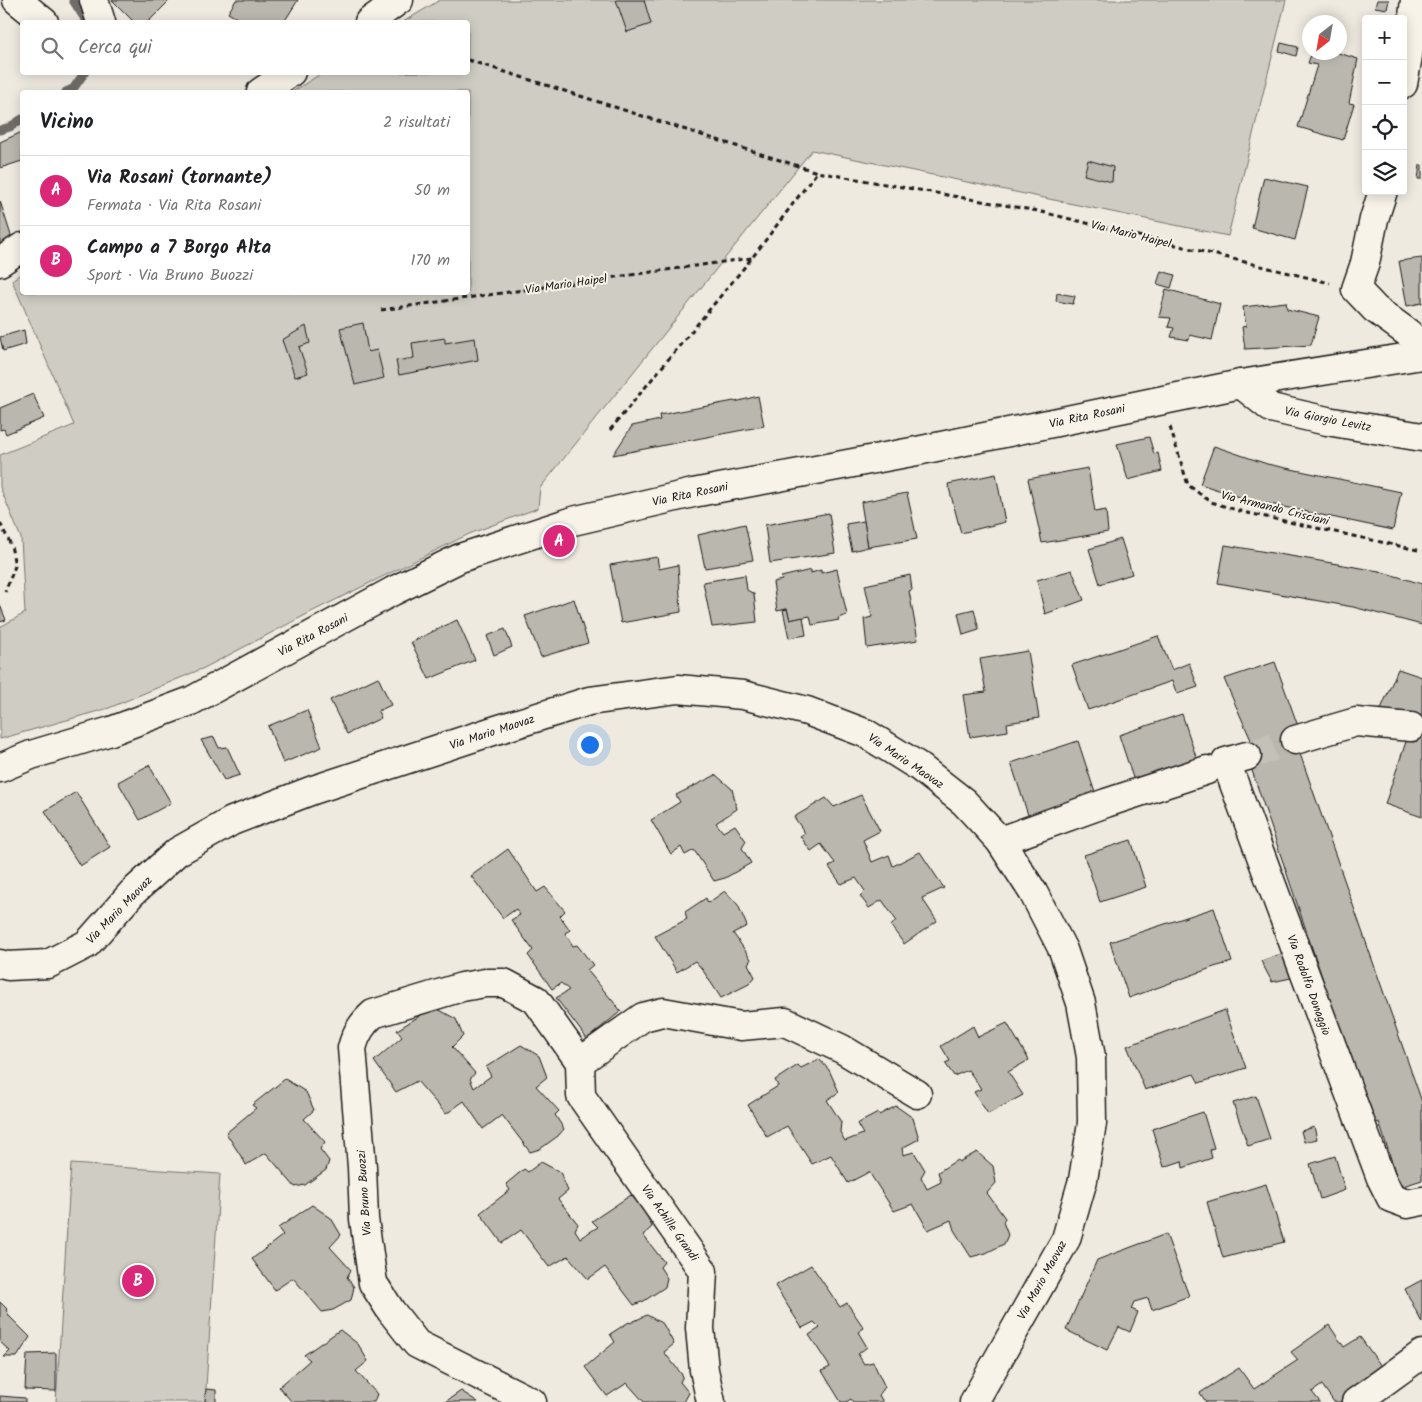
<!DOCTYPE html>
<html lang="it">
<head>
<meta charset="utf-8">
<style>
	:root { --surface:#fff; --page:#f2f2f2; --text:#202124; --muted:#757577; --line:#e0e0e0; --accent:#db2777 }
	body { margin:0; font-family:Kalam,sans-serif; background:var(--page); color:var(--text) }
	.controls { position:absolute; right:15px; top:15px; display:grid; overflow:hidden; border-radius:5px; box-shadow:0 2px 12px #0003 }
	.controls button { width:45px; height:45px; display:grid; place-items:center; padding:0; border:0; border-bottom:1px solid var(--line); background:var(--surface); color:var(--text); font:25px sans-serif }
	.compass { position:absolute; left:1302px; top:15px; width:45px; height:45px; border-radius:50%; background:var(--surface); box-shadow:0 2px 12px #0003; rotate:211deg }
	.you { position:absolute; left:589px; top:744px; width:18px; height:18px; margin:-12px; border:4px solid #fff; border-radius:50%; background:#1a73e8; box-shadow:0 0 0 8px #1a73e833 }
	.badge { display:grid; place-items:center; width:32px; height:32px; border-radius:50%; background:var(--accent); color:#fff; font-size:16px; font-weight:700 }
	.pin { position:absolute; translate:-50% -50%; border:2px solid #fff; box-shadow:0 1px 5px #0006 }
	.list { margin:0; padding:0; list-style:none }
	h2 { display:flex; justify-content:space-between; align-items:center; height:65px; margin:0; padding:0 20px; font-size:21px }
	h2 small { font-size:16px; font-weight:400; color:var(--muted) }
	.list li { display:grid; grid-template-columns:32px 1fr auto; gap:15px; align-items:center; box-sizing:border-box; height:70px; padding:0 20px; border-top:1px solid var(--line) }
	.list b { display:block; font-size:19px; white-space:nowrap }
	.list p { margin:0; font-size:16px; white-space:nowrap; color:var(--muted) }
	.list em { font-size:16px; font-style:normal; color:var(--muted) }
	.icon { flex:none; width:28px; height:28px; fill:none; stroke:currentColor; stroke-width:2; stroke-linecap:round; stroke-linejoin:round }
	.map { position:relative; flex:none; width:1422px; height:1402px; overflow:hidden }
	.search { position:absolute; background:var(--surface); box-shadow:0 2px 12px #0003; left:20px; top:20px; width:450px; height:55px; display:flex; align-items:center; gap:12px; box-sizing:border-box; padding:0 18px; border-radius:5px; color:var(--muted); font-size:19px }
	.panel { position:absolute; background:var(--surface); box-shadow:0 2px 12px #0003; left:20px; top:90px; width:450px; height:205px; border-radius:5px }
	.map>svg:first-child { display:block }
	.green { fill:#cfccc3; stroke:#767470 }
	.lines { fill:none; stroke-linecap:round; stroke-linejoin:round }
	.stream { stroke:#6f6d69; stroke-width:9 }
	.building { fill:#bab7af; stroke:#1c1c1c }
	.minor-tunnel { stroke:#c4c1b9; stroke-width:28; stroke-dasharray:28 14; stroke-linecap:butt }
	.minor-casing { stroke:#1c1c1c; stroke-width:31 }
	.path { stroke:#1c1c1c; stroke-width:3; stroke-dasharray:5 4; stroke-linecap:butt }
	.minor { stroke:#f7f3e8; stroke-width:28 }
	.labels { text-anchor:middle; stroke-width:4; stroke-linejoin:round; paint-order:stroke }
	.street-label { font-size:12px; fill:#1c1c1c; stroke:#f7f3e8 }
</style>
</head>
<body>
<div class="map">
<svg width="1422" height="1402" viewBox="0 0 1422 1402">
	<rect width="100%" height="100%" fill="#eeeae0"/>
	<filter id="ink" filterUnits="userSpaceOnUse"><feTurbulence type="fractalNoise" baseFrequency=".02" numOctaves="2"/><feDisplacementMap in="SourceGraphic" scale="10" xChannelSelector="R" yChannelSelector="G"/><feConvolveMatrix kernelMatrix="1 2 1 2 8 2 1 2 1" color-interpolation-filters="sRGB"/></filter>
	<g filter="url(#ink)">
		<g class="green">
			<polygon points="440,0 1286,0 1228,236 812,150 540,488 538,508 469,534 313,611 204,668 109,708 0,739 0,627 25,613 21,538 0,487 0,455 74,425 12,280 22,273 22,292 468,292 468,92 292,92 322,73 468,72 468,22 403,22"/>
			<polygon points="71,1164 220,1174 205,1402 56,1402"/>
		</g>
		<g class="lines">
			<g class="stream">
				<polyline points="73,0 87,22"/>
				<polyline points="66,92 73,89 85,72"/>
				<polyline points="0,130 10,127 22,119"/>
			</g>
		</g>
		<g class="building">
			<polygon points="112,0 170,0 148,22 134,22"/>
			<polygon points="236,0 298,0 284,22 244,22 228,13"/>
			<polygon points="616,0 644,0 651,24 627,32"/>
			<polygon points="1377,0 1389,0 1387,9 1375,7"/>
			<polygon points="1281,43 1298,47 1296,56 1279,51"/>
			<polygon points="1312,52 1335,52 1358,59 1349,103 1354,104 1343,140 1298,127 1317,65 1308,63"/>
			<polygon points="22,132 22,161 0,168 0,142"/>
			<polygon points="1088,160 1113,167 1112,182 1084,175"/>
			<polygon points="1420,165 1422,165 1422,179 1418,179"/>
			<polygon points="1264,177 1308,187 1295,240 1252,228"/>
			<polygon points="0,201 15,248 0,254"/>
			<polygon points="1422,258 1422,303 1407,306 1399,261"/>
			<polygon points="1161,271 1175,275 1171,288 1157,284"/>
			<polygon points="1166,289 1220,304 1212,340 1190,335 1189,340 1171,337 1174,328 1168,327 1171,318 1159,317"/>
			<polygon points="1057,293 1075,296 1073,304 1056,301"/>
			<polygon points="1286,302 1287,309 1319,317 1311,345 1245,349 1242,327 1246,326 1243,307"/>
			<polygon points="363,323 368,352 377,350 384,378 355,385 340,328"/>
			<polygon points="306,326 310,343 299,347 308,373 295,377 282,340"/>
			<polygon points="24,330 26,344 3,351 0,337"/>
			<polygon points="445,338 445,343 475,338 478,360 399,375 396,361 414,358 412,343"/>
			<polygon points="33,394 44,418 6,434 4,429 0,430 0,408"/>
			<polygon points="758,396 764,426 613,455 632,426 660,420 659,415 734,401 735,402"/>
			<polygon points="1149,437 1154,454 1158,453 1162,471 1128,480 1117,444"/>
			<polygon points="1214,446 1267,464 1401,492 1393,530 1246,499 1200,484"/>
			<polygon points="1088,468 1095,512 1106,510 1108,532 1042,543 1028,479"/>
			<polygon points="996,474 1005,522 961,533 948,484"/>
			<polygon points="907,493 917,539 868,547 861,502"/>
			<polygon points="829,513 835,553 770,563 765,525"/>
			<polygon points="864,521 868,547 852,551 846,524"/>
			<polygon points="745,524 753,560 705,568 698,535"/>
			<polygon points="1121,539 1132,574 1100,584 1089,549"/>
			<polygon points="1225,545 1379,571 1422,584 1422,625 1353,607 1218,583"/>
			<polygon points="657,557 659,569 678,565 681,612 621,623 610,565"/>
			<polygon points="837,569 847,615 838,618 839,620 812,625 810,616 790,620 787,609 777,611 773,582 782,580 781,577 811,570 811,573 821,570 821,573"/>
			<polygon points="1072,570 1084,600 1045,614 1037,580"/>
			<polygon points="745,575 747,590 754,594 757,622 712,627 703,582"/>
			<polygon points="910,575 912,590 909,591 918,640 867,648 864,619 872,617 865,585"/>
			<polygon points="574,599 588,643 541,657 525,616"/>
			<polygon points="0,605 6,620 0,622"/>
			<polygon points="787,609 790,620 803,617 806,635 789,638 783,610"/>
			<polygon points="974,609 979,630 963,635 958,613"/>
			<polygon points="457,620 475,660 429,679 411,642"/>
			<polygon points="505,629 512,647 494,655 487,636"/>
			<polygon points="1158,636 1172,670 1189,663 1198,687 1177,694 1172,681 1088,710 1072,665"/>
			<polygon points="1028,651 1039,718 1007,723 1008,731 970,737 963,695 986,692 980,659"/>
			<polygon points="1275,662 1299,729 1292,731 1422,1102 1422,1180 1400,1187 1379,1122 1372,1125 1243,744 1251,740 1224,679"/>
			<polygon points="1398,669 1422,677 1422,817 1385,804 1413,721 1381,709"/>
			<polygon points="378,677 391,705 378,711 381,718 347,734 330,700"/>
			<polygon points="307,710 322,747 283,763 268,726"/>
			<polygon points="1182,714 1198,763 1135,784 1119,735"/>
			<polygon points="214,737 219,748 227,747 240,775 224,780 201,740"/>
			<polygon points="1078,741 1097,799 1030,821 1011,763"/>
			<polygon points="149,765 171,803 140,820 118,782"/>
			<polygon points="716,775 732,789 737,809 716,823 723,832 735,825 746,841 742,848 751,863 725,878 714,881 694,850 685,855 681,847 671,854 651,820 680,802 676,795"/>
			<polygon points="76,792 110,847 80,866 45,811"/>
			<polygon points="861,795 880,831 863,840 872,862 889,855 893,866 920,852 944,888 922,898 937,921 904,944 891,926 896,920 882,900 869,908 860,896 865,891 856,878 841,884 829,867 835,863 821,844 811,851 800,836 805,833 794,817 826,798 834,807"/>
			<polygon points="1131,840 1146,887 1100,902 1084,855"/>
			<polygon points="508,849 537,892 545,887 565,911 560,916 570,930 565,933 573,946 577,945 593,965 587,970 621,1011 587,1039 556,998 569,990 561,983 552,989 528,955 533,950 511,920 520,915 516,909 503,918 471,876"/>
			<polygon points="725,891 738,905 747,926 733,933 751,959 748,964 755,977 749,984 721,998 702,969 695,961 677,972 655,936 687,919 685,912 706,898 708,903"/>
			<polygon points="1214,908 1232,962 1214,967 1129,998 1110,942"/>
			<polygon points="1284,953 1291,978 1272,982 1261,961"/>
			<polygon points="434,1007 456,1019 463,1036 452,1047 475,1073 470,1079 474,1088 491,1076 486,1067 521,1045 539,1056 547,1077 536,1086 559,1111 555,1115 564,1129 558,1136 540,1149 530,1152 502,1115 483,1129 464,1101 446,1114 417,1081 396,1092 374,1061 402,1037 397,1030"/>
			<polygon points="1225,1010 1246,1068 1199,1083 1194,1074 1145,1090 1127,1046"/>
			<polygon points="1007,1023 1029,1060 1008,1072 1023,1095 988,1114 974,1092 981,1089 976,1081 968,1070 954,1076 945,1063 950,1061 941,1046 973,1026 978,1037"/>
			<polygon points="819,1059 829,1070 839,1092 827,1100 841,1122 840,1132 845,1141 863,1134 857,1124 878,1113 879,1115 896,1106 913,1118 919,1139 902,1148 903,1155 914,1152 925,1170 921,1177 927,1189 941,1182 938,1172 957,1160 959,1162 977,1152 993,1166 996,1183 987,1193 1005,1218 1003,1222 1008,1235 1004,1244 986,1253 971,1257 954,1230 951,1220 928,1230 913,1204 894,1211 869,1172 848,1183 831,1155 812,1164 787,1126 767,1137 748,1105 778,1086 775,1080 798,1065 801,1068"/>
			<polygon points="285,1079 306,1092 314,1110 304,1119 325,1142 320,1149 329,1161 326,1170 305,1185 295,1187 266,1153 246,1165 244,1161 226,1133 256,1108 252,1105"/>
			<polygon points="1256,1096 1270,1139 1248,1146 1233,1103"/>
			<polygon points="1203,1112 1214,1148 1210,1150 1212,1158 1183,1168 1182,1161 1164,1167 1152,1129"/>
			<polygon points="1314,1127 1317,1139 1304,1142 1301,1131"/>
			<polygon points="1335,1156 1345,1190 1320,1199 1310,1164"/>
			<polygon points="541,1162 560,1172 568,1191 558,1199 578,1224 575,1230 580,1238 598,1227 592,1221 631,1195 645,1211 652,1227 643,1235 664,1262 660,1267 667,1278 665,1287 644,1301 634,1305 605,1267 588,1279 568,1256 549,1267 521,1230 502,1243 480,1213 510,1190 506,1184 524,1169 528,1172"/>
			<polygon points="1266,1184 1284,1242 1223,1258 1207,1202"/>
			<polygon points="312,1205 331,1218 341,1235 330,1247 351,1270 347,1277 354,1287 351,1300 333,1310 322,1312 293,1278 275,1290 252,1259 283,1235 278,1228"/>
			<polygon points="1166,1234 1189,1296 1152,1310 1148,1298 1134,1302 1131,1309 1138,1312 1130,1332 1119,1327 1107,1350 1066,1330 1097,1260"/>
			<polygon points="811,1265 840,1307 847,1303 864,1328 858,1332 867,1347 858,1354 864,1364 873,1362 885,1387 879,1395 883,1402 853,1402 851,1399 846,1402 841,1402 822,1371 830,1367 809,1335 820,1328 814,1322 802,1328 775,1286"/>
			<polygon points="1422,1280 1422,1323 1405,1289"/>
			<polygon points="0,1302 7,1309 6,1310 10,1317 30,1337 17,1357 4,1357 10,1351 0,1342"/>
			<polygon points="647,1315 663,1324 674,1344 664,1352 683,1376 680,1382 689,1393 684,1402 644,1402 627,1383 607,1396 585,1367 615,1342 610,1334 629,1322 630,1323"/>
			<polygon points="1329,1325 1344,1347 1360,1337 1384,1370 1340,1402 1334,1402 1322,1385 1312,1392 1320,1402 1206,1402 1200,1393 1239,1368 1254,1389 1298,1360 1291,1352"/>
			<polygon points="340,1330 358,1344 368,1361 356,1371 377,1394 374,1402 292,1402 279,1387 310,1360 304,1355"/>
			<polygon points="56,1353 56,1391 25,1390 27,1354"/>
			<polygon points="206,1389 216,1390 216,1402 205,1402"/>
			<polygon points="461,1391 478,1402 445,1402"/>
			<polygon points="0,1396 25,1398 25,1402 0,1402"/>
		</g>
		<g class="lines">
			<polyline class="minor-tunnel" points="1247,756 1295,740"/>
			<defs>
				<g id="minor">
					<polyline points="17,0 44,22"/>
					<polyline points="94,0 101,22"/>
					<polyline points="369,22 399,0"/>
					<polyline points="1403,84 1409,50 1415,0"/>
					<polyline points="261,92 291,72"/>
					<polyline points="1383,191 1374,219 1365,263 1356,289 1375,309 1408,333 1422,346"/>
					<polyline points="0,262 22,247"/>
					<polyline points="1241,384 1271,408 1327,421 1422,437"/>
					<polyline points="1295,740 1356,722 1411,727"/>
					<polyline points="1247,756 1226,762 1381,1178 1391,1198 1407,1204 1422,1201"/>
					<polyline points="0,768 31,755 111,731 191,701 393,591 460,558 573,521 693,493 917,451 1241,384 1422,355"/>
					<polyline points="1000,841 1106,803 1207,770"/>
					<polyline points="0,964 8,966 48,964 87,944 132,893 177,852 232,821 313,790 493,731 589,701 678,689 743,695 807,711 865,733 918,766 964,802 1000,841 1033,892 1063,950 1081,1003 1091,1057 1092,1123 1083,1180 1066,1239 974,1402"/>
					<polyline points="580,1062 643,1017 663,1012 741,1026 785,1022 842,1049 917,1094"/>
					<path d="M532 1402 417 1344 391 1311 373 1283 364 1219 362 1167 352 1048C356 1033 362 1024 373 1014L462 987 485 983H504L536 1000 580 1062 581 1096 703 1271 700 1328 704 1370 711 1402"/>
					<polyline points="1356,1402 1422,1354"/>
				</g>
			</defs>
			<use href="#minor" class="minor-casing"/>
			<g class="path">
				<polyline points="468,60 817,172 1038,211 1330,283"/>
				<polyline points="381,310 752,258"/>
				<polyline points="1170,427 1188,485 1211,502 1243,512 1422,551"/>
				<polyline points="610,430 752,258 817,172"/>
				<polyline points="0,523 11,545 15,566 5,592"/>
			</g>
			<use href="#minor" class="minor"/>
		</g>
	</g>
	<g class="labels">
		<g class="street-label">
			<text transform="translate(1131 234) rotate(14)" y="4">Via Mario Haipel</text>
			<text transform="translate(566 284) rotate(-8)" y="4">Via Mario Haipel</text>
			<text transform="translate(1087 416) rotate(-12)" y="4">Via Rita Rosani</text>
			<text transform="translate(1328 419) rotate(11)" y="4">Via Giorgio Levitz</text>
			<text transform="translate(690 494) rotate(-12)" y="4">Via Rita Rosani</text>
			<text transform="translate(1275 508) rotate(14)" y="4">Via Armando Crisciani</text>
			<text transform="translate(313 635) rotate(-28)" y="4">Via Rita Rosani</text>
			<text transform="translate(492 732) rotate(-18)" y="4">Via Mario Maovaz</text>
			<text transform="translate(906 761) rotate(34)" y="4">Via Mario Maovaz</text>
			<text transform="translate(119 910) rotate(-46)" y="4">Via Mario Maovaz</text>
			<text transform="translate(1309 985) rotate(70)" y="4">Via Rodolfo Donaggio</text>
			<text transform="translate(364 1193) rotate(-94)" y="4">Via Bruno Buozzi</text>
			<text transform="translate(670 1223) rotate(55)" y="4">Via Achille Grandi</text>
			<text transform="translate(1042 1280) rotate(-61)" y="4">Via Mario Maovaz</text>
		</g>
	</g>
</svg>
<div class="controls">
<button>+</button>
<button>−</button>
<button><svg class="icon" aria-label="locate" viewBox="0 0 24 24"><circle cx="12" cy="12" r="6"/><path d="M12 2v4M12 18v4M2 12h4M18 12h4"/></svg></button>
<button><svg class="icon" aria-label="layers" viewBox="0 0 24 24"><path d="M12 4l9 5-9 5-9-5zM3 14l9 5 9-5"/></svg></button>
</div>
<svg class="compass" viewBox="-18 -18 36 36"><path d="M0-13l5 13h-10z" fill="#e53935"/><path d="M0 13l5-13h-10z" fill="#757577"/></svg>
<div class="you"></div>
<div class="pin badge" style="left:559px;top:541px">A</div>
<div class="pin badge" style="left:138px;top:1281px">B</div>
<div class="search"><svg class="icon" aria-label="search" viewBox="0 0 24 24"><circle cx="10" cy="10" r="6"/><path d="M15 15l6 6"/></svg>Cerca qui</div>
<section class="panel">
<h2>Vicino<small>2 risultati</small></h2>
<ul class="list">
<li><span class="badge">A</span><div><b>Via Rosani (tornante)</b><p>Fermata · Via Rita Rosani</p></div><em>50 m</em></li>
<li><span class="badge">B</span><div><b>Campo a 7 Borgo Alta</b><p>Sport · Via Bruno Buozzi</p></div><em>170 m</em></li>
</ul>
</section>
</div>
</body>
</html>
